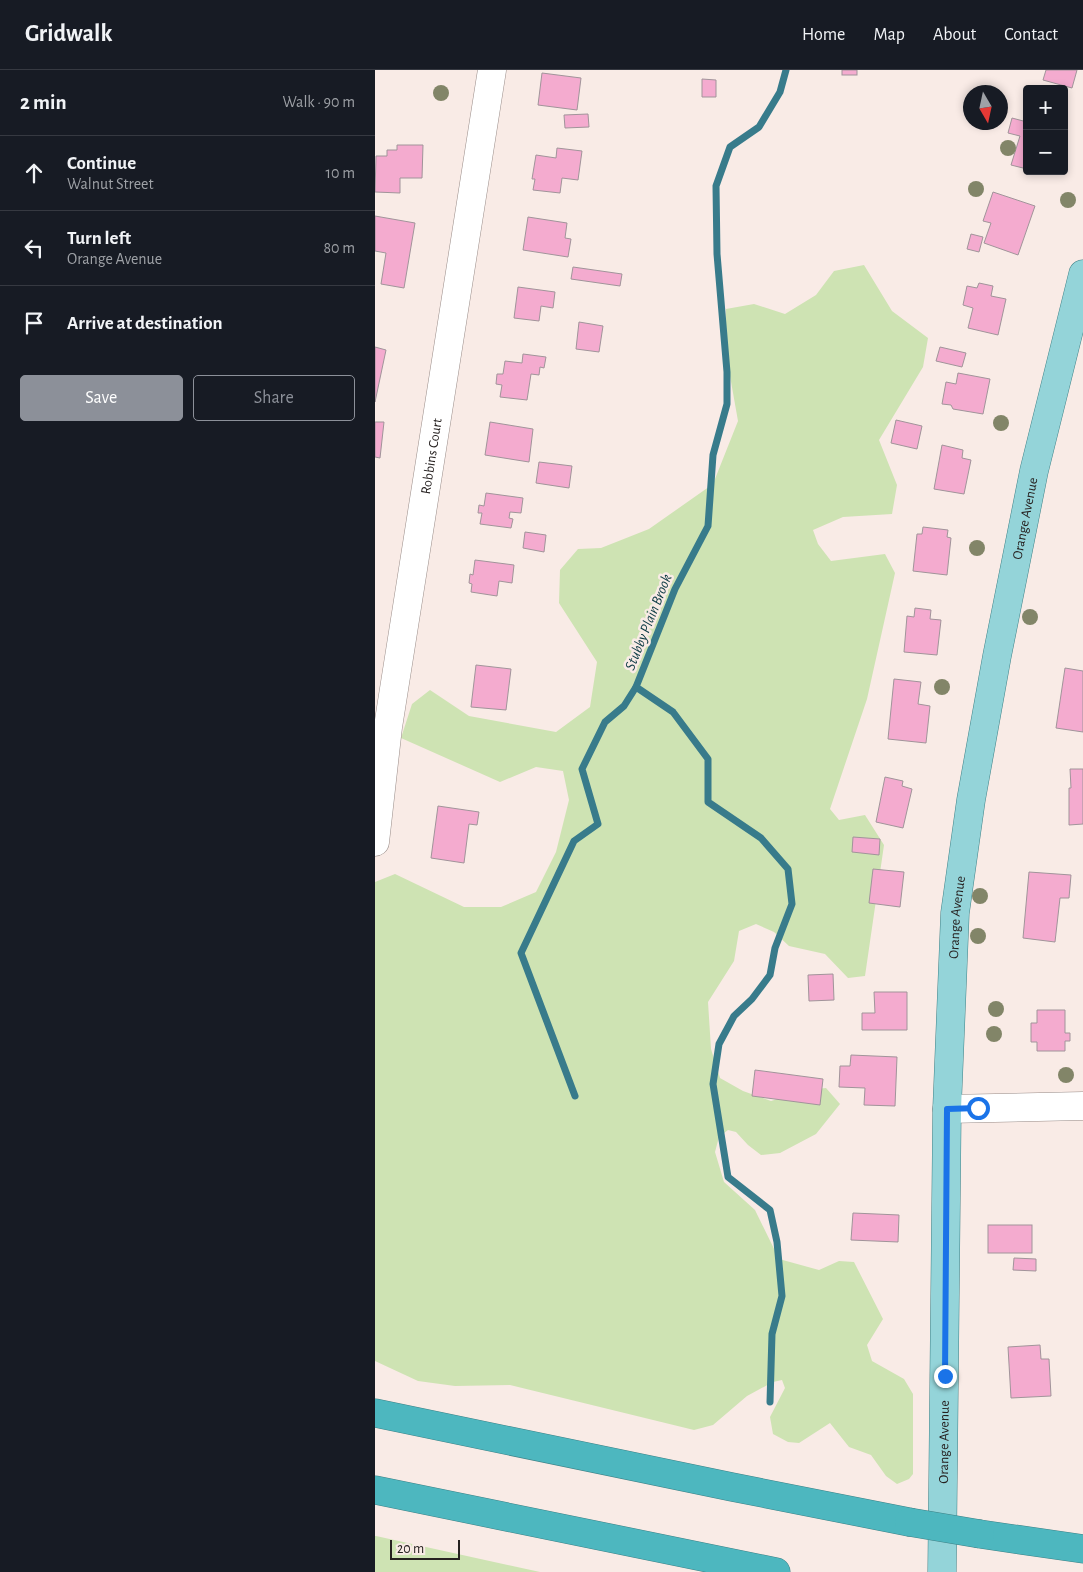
<!DOCTYPE html>
<html lang="en">
<head>
<meta charset="utf-8">
<style>
	:root { --surface:#171b24; --page:#242831; --text:#f1f3f6; --muted:#9ea1a6; --line:#363941; --accent:#8c9099 }
	body { margin:0; font-family:"Alegreya Sans",sans-serif; background:var(--page); color:var(--text) }
	.controls { position:absolute; right:15px; top:15px; display:grid; overflow:hidden; border-radius:5px; box-shadow:0 2px 8px #0003 }
	.controls button { width:45px; height:45px; display:grid; place-items:center; padding:0; border:0; border-bottom:1px solid var(--line); background:var(--surface); color:var(--text); font:25px sans-serif }
	.compass { position:absolute; left:588px; top:15px; width:45px; height:45px; border-radius:50%; background:var(--surface); box-shadow:0 2px 8px #0003; rotate:171deg }
	.scale { position:absolute; left:15px; bottom:12px; width:70px; box-sizing:border-box; padding-left:5px; border:2px solid #262120; border-top:0; font-size:14px; line-height:18px; white-space:nowrap; color:#262120; -webkit-text-stroke:4px #f9ebe6; paint-order:stroke }
	.stop { position:absolute; width:15px; height:15px; margin:-11px; border:4px solid #1a73e8; border-radius:50%; background:#fff }
	.stop.end { background:#1a73e8; border-color:#fff; box-shadow:0 1px 5px #0008 }
	.list { margin:0; padding:0; list-style:none }
	h2 { display:flex; justify-content:space-between; align-items:center; height:65px; margin:0; padding:0 20px; font-size:21px }
	h2 small { font-size:16px; font-weight:400; color:var(--muted) }
	.list li { display:grid; grid-template-columns:32px 1fr auto; gap:15px; align-items:center; box-sizing:border-box; height:75px; padding:0 20px; border-top:1px solid var(--line) }
	.list b { display:block; font-size:19px; white-space:nowrap }
	.list p { margin:0; font-size:16px; white-space:nowrap; color:var(--muted) }
	.list em { font-size:16px; font-style:normal; color:var(--muted) }
	.actions { display:flex; gap:10px; padding:15px 20px }
	.actions a { flex:1; padding:11px 0; border:1px solid var(--accent); border-radius:5px; text-align:center; font-size:18px; color:var(--accent) }
	.actions .main { background:var(--accent); color:#fff }
	.icon { flex:none; width:28px; height:28px; fill:none; stroke:currentColor; stroke-width:2; stroke-linecap:round; stroke-linejoin:round }
	.map { position:relative; flex:none; width:708px; height:1502px; overflow:hidden }
	header { display:flex; align-items:center; gap:30px; box-sizing:border-box; height:70px; padding:0 25px; background:var(--surface); border-bottom:1px solid var(--line) }
	header strong { font-size:24px }
	nav { display:flex; gap:28px; margin-inline-start:auto; font-size:18px }
	main { display:flex }
	aside { flex:1; background:var(--surface) }
	.map>svg:first-child { display:block }
	.green { fill:#cee3b3 }
	.lines { fill:none; stroke-linecap:round; stroke-linejoin:round }
	.stream { stroke:#387b8b; stroke-width:7 }
	.building { fill:#f4abcf; stroke:#a1949a }
	.minor-casing { stroke:#998c88; stroke-width:29 }
	.major-casing { stroke:#3f8287; stroke-width:29 }
	.highway-casing { stroke:#3f8287; stroke-width:29 }
	.minor { stroke:#fff; stroke-width:28 }
	.major { stroke:#94d4d9; stroke-width:28 }
	.highway { stroke:#4db7bf; stroke-width:28 }
	.highway-bridge-casing { stroke:#3f8287; stroke-width:29; stroke-linecap:butt }
	.highway-bridge { stroke:#4db7bf; stroke-width:28 }
	.tree { fill:#828568 }
	.route { stroke:#1a73e8; stroke-width:6 }
	.labels { text-anchor:middle; stroke-width:5; stroke-linejoin:round; paint-order:stroke }
	.street-label { font-size:14px; fill:#262120; stroke:#f9ebe6 }
	.water-label { font-size:15px; font-style:italic; fill:#0c3a44; stroke:#f9ebe6 }
</style>
</head>
<body>
<header>
<strong>Gridwalk</strong>
<nav><a>Home</a><a>Map</a><a>About</a><a>Contact</a></nav>
</header>
<main>
<aside>
<h2>2 min<small>Walk · 90 m</small></h2>
<ul class="list">
<li><svg class="icon" aria-label="ahead" viewBox="0 0 24 24"><path d="M12 20V5M6 11l6-6 6 6"/></svg><div><b>Continue</b><p>Walnut Street</p></div><em>10 m</em></li>
<li><svg class="icon" aria-label="left" viewBox="0 0 24 24"><path d="M17 20v-9H6M10 6l-5 5 5 5"/></svg><div><b>Turn left</b><p>Orange Avenue</p></div><em>80 m</em></li>
<li><svg class="icon" aria-label="arrive" viewBox="0 0 24 24"><path d="M6 21V4h12l-3 4 3 4H6"/></svg><div><b>Arrive at destination</b></div></li>
</ul>
<div class="actions"><a class="main">Save</a><a>Share</a></div>
</aside>
<div class="map">
<svg width="708" height="1502" viewBox="0 0 708 1502">
	<rect width="100%" height="100%" fill="#f9ebe6"/>
	<g class="green">
		<polygon points="489,195 517,241 553,268 548,297 504,370 522,415 517,444 468,447 438,460 443,474 456,491 510,484 520,503 492,629 455,739 464,750 490,745 509,775 490,906 473,908 450,884 414,876 399,862 381,854 364,861 359,891 333,932 336,979 345,1008 368,1021 396,1031 431,1020 451,1018 465,1034 441,1064 405,1083 386,1085 373,1075 361,1062 353,1060 344,1067 340,1082 349,1112 380,1140 404,1189 444,1200 464,1191 479,1192 508,1249 492,1275 497,1291 529,1309 538,1324 538,1404 534,1409 522,1414 511,1406 496,1385 474,1377 455,1353 424,1373 413,1372 398,1364 395,1347 410,1318 407,1310 398,1312 372,1326 338,1355 319,1360 135,1315 80,1316 43,1311 0,1291 0,812 20,804 89,837 126,837 161,822 181,782 194,730 188,701 161,697 125,712 26,668 37,634 55,620 94,646 181,662 215,637 222,592 184,533 185,500 203,479 226,478 274,459 338,414 363,351 350,278 351,239 379,234 410,244 441,225 459,201"/>
		<polygon points="0,1466 1,1466 165,1502 0,1502"/>
	</g>
	<g class="lines">
		<g class="stream">
			<polyline points="200,1026 146,883 199,771 223,754 207,699 230,652 249,636 261,617"/>
			<polyline points="395,1332 397,1264 407,1226 402,1172 395,1140 353,1107 338,1014 344,974 359,946 377,929 395,905 400,878 417,834 413,799 386,768 333,732 333,689 298,642 261,617 300,519 333,456 338,385 352,334 352,302 342,184 341,116 355,77 384,57 405,22 411,0"/>
		</g>
	</g>
	<g class="building">
		<rect x="467" y="0" width="15" height="5"/>
		<polygon points="671,0 702,0 697,18 668,10"/>
		<polygon points="167,3 206,8 202,40 163,35"/>
		<polygon points="327,9 341,10 341,27 327,27"/>
		<polygon points="213,44 214,57 190,58 189,45"/>
		<polygon points="637,48 652,52 652,99 636,95 645,66 633,63"/>
		<polygon points="22,75 48,75 47,108 25,108 25,123 0,122 1,86 12,86 12,80 22,80"/>
		<polygon points="182,78 207,81 203,110 187,108 185,123 158,120 160,109 157,109 161,85 181,88"/>
		<polygon points="618,122 660,136 643,185 609,173 616,153 608,151"/>
		<polygon points="0,146 40,153 29,218 6,214 11,183 0,181"/>
		<polygon points="153,147 192,153 190,168 196,169 193,187 148,180"/>
		<polygon points="596,164 608,167 604,182 592,179"/>
		<polygon points="198,197 247,204 245,216 196,209"/>
		<polygon points="604,213 618,216 616,226 631,229 623,265 593,258 598,238 588,235 592,216 602,218"/>
		<polygon points="143,217 180,222 178,238 166,236 164,251 139,248"/>
		<polygon points="204,252 228,256 224,282 201,279"/>
		<polygon points="0,277 11,280 0,332"/>
		<polygon points="565,277 591,283 587,297 561,291"/>
		<polygon points="148,284 171,287 169,298 165,297 164,305 156,304 152,330 125,327 127,315 121,314 122,304 128,304 130,291 147,293"/>
		<polygon points="583,303 615,309 608,344 578,339 576,335 567,334 571,312 581,314"/>
		<polygon points="521,350 547,356 542,379 516,373"/>
		<polygon points="0,352 9,352 5,388 0,387"/>
		<polygon points="115,352 158,359 154,392 110,385"/>
		<polygon points="567,375 588,380 587,388 596,390 589,424 559,419"/>
		<polygon points="164,392 197,396 194,418 161,413"/>
		<polygon points="111,423 148,428 146,443 135,442 134,448 138,449 136,458 105,454 107,443 103,443 104,435 109,436"/>
		<polygon points="548,457 573,460 572,467 576,468 572,505 538,501 542,464 547,464"/>
		<polygon points="150,462 171,465 169,482 148,478"/>
		<polygon points="100,490 139,495 137,513 124,511 122,526 96,522 97,514 94,513 95,504 98,505"/>
		<polygon points="540,538 556,540 555,549 566,550 562,585 529,582 532,546 539,547"/>
		<polygon points="101,595 136,599 131,640 96,637"/>
		<polygon points="690,598 708,601 708,662 681,658"/>
		<polygon points="519,609 546,612 543,634 555,636 551,673 513,669"/>
		<polygon points="695,699 708,699 708,754 694,755 694,718 696,718"/>
		<polygon points="510,707 528,711 527,716 537,719 528,758 501,752"/>
		<polygon points="63,736 104,742 102,755 94,754 89,793 56,788"/>
		<polygon points="478,767 505,769 504,785 477,782"/>
		<polygon points="498,799 529,802 525,837 494,833"/>
		<polygon points="654,802 696,805 694,828 685,828 680,872 648,868"/>
		<polygon points="458,904 459,930 434,931 433,905"/>
		<polygon points="499,922 532,922 532,960 487,960 487,943 500,943"/>
		<polygon points="662,940 690,940 690,963 695,963 695,971 690,971 690,981 662,981 662,972 656,972 656,953 662,953"/>
		<polygon points="476,985 522,987 520,1036 489,1035 490,1018 464,1017 465,996 475,996"/>
		<polygon points="380,1000 448,1009 445,1035 377,1026"/>
		<polygon points="478,1143 524,1145 523,1172 476,1170"/>
		<rect x="613" y="1155" width="44" height="28"/>
		<polygon points="639,1188 661,1189 661,1201 638,1200"/>
		<polygon points="665,1275 666,1289 674,1289 676,1326 636,1328 633,1277"/>
	</g>
	<g class="lines">
		<defs>
			<g id="minor">
				<path id="s1" d="M0 772 13 657 117 0"/>
				<polyline points="572,1039 708,1036"/>
			</g>
			<g id="major">
				<path id="s2" d="M567 1502 572 1039 580 843 596 730 622 586 659 401 708 204"/>
			</g>
			<g id="highway">
				<polyline points="0,1343 357,1417 534,1452"/>
				<polyline points="0,1420 401,1502"/>
				<polyline points="605,1464 708,1479"/>
			</g>
		</defs>
		<use href="#minor" class="minor-casing"/>
		<use href="#major" class="major-casing"/>
		<use href="#highway" class="highway-casing"/>
		<use href="#minor" class="minor"/>
		<use href="#major" class="major"/>
		<use href="#highway" class="highway"/>
		<defs>
			<polyline id="highway-bridge" points="534,1452 605,1464"/>
		</defs>
		<use href="#highway-bridge" class="highway-bridge-casing"/>
		<use href="#highway-bridge" class="highway-bridge"/>
	</g>
	<g class="tree">
		<circle cx="66" cy="23" r="8"/>
		<circle cx="633" cy="78" r="8"/>
		<circle cx="601" cy="119" r="8"/>
		<circle cx="693" cy="130" r="8"/>
		<circle cx="626" cy="353" r="8"/>
		<circle cx="602" cy="478" r="8"/>
		<circle cx="655" cy="547" r="8"/>
		<circle cx="567" cy="617" r="8"/>
		<circle cx="605" cy="826" r="8"/>
		<circle cx="603" cy="866" r="8"/>
		<circle cx="621" cy="939" r="8"/>
		<circle cx="619" cy="964" r="8"/>
		<circle cx="691" cy="1005" r="8"/>
	</g>
	<g class="lines">
		<polyline class="route" points="570,1306 572,1039 603,1038"/>
	</g>
	<g class="labels">
		<g class="street-label">
			<text dy="5" stroke="none"><textPath href="#s1" startOffset="390">Robbins Court</textPath></text>
			<text dy="5" stroke="none"><textPath href="#s2" startOffset="1060">Orange Avenue</textPath></text>
			<text dy="5" stroke="none"><textPath href="#s2" startOffset="655">Orange Avenue</textPath></text>
			<text dy="5" stroke="none"><textPath href="#s2" startOffset="130">Orange Avenue</textPath></text>
		</g>
		<g class="water-label">
			<text transform="translate(273 552) rotate(-68)" y="5">Stubby Plain Brook</text>
		</g>
	</g>
</svg>
<div class="controls">
<button>+</button>
<button>−</button>
</div>
<svg class="compass" viewBox="-18 -18 36 36"><path d="M0-13l5 13h-10z" fill="#e53935"/><path d="M0 13l5-13h-10z" fill="#9ea1a6"/></svg>
<div class="scale">20 m</div>
<div class="stop" style="left:603px;top:1038px"></div>
<div class="stop end" style="left:570px;top:1306px"></div>
</div>
</main>
</body>
</html>
